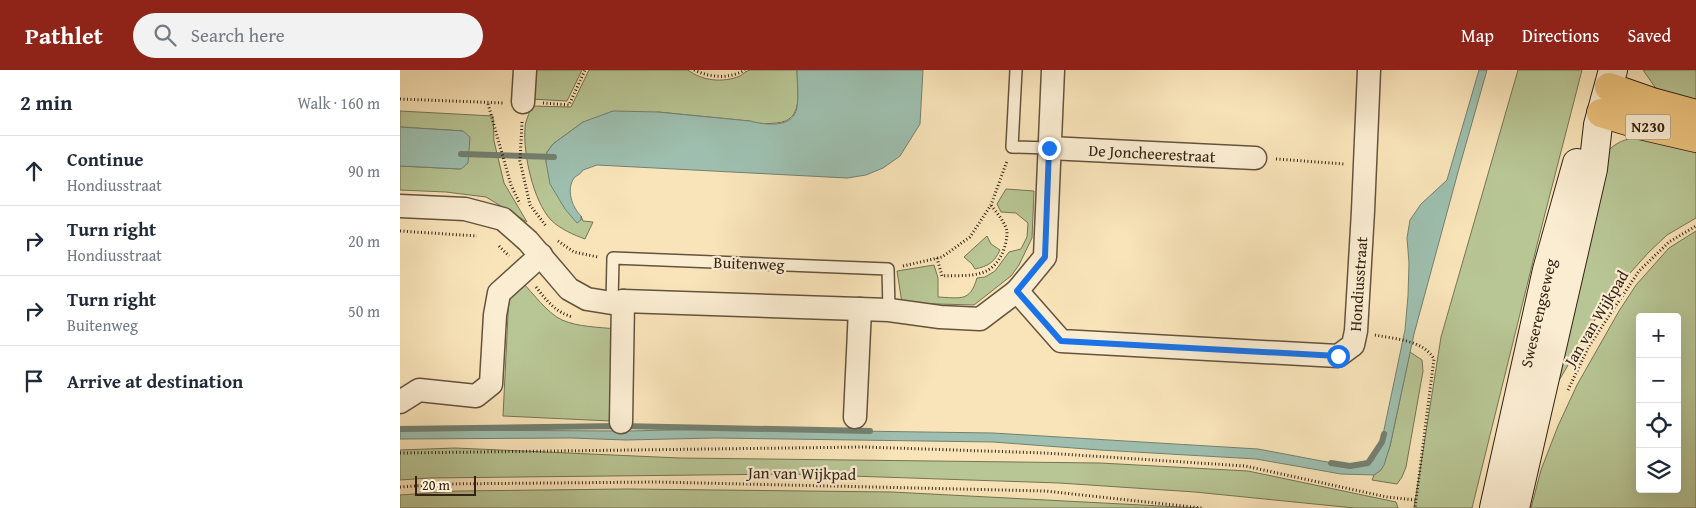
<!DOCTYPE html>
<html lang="en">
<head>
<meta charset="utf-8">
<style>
	:root { --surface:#fff; --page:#f2f2f3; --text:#1f2937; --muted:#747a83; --line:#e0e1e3; --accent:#8f2418 }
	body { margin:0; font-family:"Gentium Book Plus",serif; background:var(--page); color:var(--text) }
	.controls { position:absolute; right:15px; bottom:15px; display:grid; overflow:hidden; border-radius:5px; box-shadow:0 5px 20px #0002 }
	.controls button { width:45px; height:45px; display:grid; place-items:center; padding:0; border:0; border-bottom:1px solid var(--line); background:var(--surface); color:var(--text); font:25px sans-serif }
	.scale { position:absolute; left:15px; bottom:12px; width:61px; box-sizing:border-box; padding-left:5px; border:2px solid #332314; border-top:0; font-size:14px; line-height:18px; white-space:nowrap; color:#332314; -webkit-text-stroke:4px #fbedd2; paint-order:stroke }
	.stop { position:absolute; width:15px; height:15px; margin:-11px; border:4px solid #1a73e8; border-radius:50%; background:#fff }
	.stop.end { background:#1a73e8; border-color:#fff; box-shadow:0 1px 5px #0008 }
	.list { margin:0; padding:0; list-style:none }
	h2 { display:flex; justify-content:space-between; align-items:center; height:65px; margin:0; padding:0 20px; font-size:21px }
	h2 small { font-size:16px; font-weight:400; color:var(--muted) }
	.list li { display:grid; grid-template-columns:32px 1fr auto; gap:15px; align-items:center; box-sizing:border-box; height:70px; padding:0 20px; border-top:1px solid var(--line) }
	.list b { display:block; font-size:19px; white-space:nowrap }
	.list p { margin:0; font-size:16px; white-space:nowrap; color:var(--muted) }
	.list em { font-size:16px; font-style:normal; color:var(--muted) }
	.icon { flex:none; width:28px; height:28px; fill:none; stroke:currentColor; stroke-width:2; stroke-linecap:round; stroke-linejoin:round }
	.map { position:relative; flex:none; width:1296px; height:438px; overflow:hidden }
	header { display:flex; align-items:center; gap:30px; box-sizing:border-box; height:70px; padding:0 25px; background:var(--accent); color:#fff }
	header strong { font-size:24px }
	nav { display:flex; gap:28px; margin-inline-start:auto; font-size:18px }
	.search { width:350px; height:45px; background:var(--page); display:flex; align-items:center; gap:12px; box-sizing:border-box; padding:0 18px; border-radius:28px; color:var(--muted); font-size:19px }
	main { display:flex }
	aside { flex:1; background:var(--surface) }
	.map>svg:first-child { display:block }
	.green { fill:#b8c594; stroke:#767454; fill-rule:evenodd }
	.water { fill:#9ebfaf; stroke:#738171 }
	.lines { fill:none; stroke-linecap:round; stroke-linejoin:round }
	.stream { stroke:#738171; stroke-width:6 }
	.lane-casing { stroke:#64533d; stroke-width:14 }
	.street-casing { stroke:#64533d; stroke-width:25 }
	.secondary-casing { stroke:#332314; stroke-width:30 }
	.primary-casing { stroke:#332314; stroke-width:30 }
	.path { stroke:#332314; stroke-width:3; stroke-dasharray:1 2.5; stroke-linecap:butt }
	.lane { stroke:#fbedd2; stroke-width:11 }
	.street { stroke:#fbedd2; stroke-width:22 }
	.secondary { stroke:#fbedd2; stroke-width:28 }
	.primary { stroke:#ecc27c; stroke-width:28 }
	.route { stroke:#1a73e8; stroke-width:6 }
	.labels { text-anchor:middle; stroke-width:4.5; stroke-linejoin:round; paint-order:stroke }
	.shield { fill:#fbedd2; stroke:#6f604d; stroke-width:1 }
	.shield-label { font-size:15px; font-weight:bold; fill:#332314 }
	.street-label { font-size:16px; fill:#332314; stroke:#fbedd2 }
</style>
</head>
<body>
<header>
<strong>Pathlet</strong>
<div class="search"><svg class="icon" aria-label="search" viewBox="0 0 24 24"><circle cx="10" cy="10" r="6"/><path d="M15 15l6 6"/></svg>Search here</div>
<nav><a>Map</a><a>Directions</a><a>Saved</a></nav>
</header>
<main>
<aside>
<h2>2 min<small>Walk · 160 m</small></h2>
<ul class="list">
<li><svg class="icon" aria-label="ahead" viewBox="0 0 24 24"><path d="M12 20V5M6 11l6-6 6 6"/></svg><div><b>Continue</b><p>Hondiusstraat</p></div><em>90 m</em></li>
<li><svg class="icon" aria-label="right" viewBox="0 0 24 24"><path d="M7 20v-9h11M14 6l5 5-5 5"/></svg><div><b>Turn right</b><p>Hondiusstraat</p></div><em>20 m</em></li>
<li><svg class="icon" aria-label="right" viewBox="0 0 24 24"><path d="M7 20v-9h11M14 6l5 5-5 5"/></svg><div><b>Turn right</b><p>Buitenweg</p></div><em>50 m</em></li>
<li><svg class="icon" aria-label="arrive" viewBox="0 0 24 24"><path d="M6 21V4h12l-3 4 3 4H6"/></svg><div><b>Arrive at destination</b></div></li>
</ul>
</aside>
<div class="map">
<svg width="1296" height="438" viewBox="0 0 1296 438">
	<rect width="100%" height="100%" fill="#f9e4b9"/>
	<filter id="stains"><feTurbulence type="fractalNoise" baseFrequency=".004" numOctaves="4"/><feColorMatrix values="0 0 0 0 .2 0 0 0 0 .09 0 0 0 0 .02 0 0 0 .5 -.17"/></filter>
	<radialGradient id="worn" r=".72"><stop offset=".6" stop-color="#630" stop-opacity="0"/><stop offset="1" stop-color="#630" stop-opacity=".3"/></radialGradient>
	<g class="green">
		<polygon points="133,0 182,0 167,31 131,29"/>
		<path d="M189 0H288C302 11 323 13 340 6 343 4 346 1 350 0 360 0 386 0 397 0 397 21 405 51 376 53 366 54 359 54 349 51L258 42 183 52 153 74 147 82 146 92 181 150V146L183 151 193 152 185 169C174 165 160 159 151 150 133 131 123 83 125 58 125 51 130 43 131 36L171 37Z"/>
		<polygon points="1118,0 1182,0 1139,167 1072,438 1014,438 1041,267"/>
		<polygon points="1243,0 1296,0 1296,35 1257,20"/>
		<polygon points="0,41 93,46 94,71 104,113 127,152 86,127 46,122 0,120 0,96 61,99 63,61 0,57"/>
		<path d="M1252 66 1296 78V148L1267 165 1248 183 1214 221 1196 248 1148 329 1202 88C1217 68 1230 68 1252 66Z"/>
		<path d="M606 119 634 121 632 168 619 195 611 206 574 235 502 233 497 201 534 195 538 208V227C561 228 570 232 577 208L585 207 595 201 609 182 621 179 627 167 628 153 616 143 601 142 597 134Z"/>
		<path d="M1296 161V438H1131L1141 400 1158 356 1177 315 1219 241 1236 215 1269 178ZM1240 247H1277V419H1240Z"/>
		<path d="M587 166 591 174 600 180C594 193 588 196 575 199L572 194 564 187Z"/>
		<path d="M122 212C133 223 147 243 162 250 178 257 198 257 216 259L211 351 103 346 109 225Z"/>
		<polygon points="1010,282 1022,290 1023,301 1006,397 1002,407 997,414 972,410 974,405 981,400 990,376"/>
		<polygon points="55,378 280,388 700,393 848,401 996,432 998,438 954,438 795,422 659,413 391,404 29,408 0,410 0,380"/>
		<polygon points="228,419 492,422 799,438 0,438 0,425 58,421"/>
	</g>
	<g class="water">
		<path d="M397 0H523L520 54 500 86 483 98 466 105 447 108 197 95 183 100C181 104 177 105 174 108 166 120 172 137 181 146V150L177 153 165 139 150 114 146 92 147 82 153 74 183 52 213 41 258 42 350 51C365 55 394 59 397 37 399 25 397 12 397 0Z"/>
		<polygon points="1079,0 1087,0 1058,102 1014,264 990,376 984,395 981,400 974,405 941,404 856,389 700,380 593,372 315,368 226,370 171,368 0,369 0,360 227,361 316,359 593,363 858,379 943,395 966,394 973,391 981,374 1005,260 1008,226 1009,193 1007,168 1010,150 1021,134 1047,110"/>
		<polygon points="0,57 63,61 70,67 68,93 61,99 0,96"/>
	</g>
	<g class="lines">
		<g class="stream">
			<polyline points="61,84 154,87"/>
			<polyline points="0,359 220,356 470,361"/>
			<polyline points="931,393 950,396 968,393 982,372 984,364"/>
		</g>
		<defs>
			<g id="lane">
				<polyline points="616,0 612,77 649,78"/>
				<polyline points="212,233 213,188 488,199 489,240"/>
			</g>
			<g id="street">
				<polyline points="123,32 125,0"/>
				<polyline points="649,78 855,88"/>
				<polyline points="0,136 65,139 103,149 128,171 169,219 187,229 212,233 223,231 489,240 540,247 580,249 617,221 645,187 653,0"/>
				<polyline points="617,221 661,271 938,286 953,275 956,261 963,141 969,0"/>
				<polyline points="0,332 19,320 76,326 91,314 95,245 99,223 141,185"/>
				<polyline points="455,347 460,239"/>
				<polyline points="221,352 223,231"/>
			</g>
			<g id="secondary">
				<polyline points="1094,438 1147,200 1177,93"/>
				<polyline points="1115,438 1193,99 1198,55 1213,0"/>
			</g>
			<g id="primary">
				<polyline points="1209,17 1252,32 1296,44"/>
				<polyline points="1201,43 1244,56 1296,68"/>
			</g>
		</defs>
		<use href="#lane" class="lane-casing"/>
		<use href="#street" class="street-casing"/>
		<use href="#secondary" class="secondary-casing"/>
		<use href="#primary" class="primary-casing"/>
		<g class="path">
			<path d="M294 0C311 8 329 9 345 0"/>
			<polyline points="0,29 104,33"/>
			<polyline points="143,33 169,35 185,0"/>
			<polyline points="88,34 111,115 120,134"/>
			<polyline points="122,52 120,91 130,135 146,156"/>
			<polyline points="876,89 944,94"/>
			<polyline points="0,161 77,166"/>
			<polyline points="158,171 174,182 198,187"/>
			<polyline points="99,176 109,186"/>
			<path d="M537 188 542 206C554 205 569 207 581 203 598 199 607 178 607 162 606 153 596 142 591 135"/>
			<polyline points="503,196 542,187 570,167 591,135 607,91"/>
			<path d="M136 217C146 230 156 243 173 247"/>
			<path d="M975 265C995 269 1023 270 1034 289L1015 438"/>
			<polyline points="1168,320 1189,276 1239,201 1269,172 1296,156"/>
			<polyline points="0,383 464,377 645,383 845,396 987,427 1015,430"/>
			<polyline points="0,417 43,414 257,412 645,421 802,438"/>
		</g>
		<use href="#lane" class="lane"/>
		<use href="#street" class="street"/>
		<use href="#secondary" class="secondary"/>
		<use href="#primary" class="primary"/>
	</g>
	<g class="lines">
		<polyline class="route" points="649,78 645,187 617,221 661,271 938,286"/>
	</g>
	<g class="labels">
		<rect class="shield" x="1225.5" y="44.5" width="45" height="25" rx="4"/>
		<g class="shield-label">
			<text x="1248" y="62">N230</text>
		</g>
		<g class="street-label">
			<text transform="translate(752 83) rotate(3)" y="6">De Joncheerestraat</text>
			<text transform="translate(349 193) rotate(2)" y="6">Buitenweg</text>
			<text transform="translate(958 214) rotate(-86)" y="6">Hondiusstraat</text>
			<text transform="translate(1138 243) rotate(-77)" y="6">Sweserengseweg</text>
			<text transform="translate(1196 248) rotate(-59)" y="6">Jan van Wijkpad</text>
			<text transform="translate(402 403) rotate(1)" y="6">Jan van Wijkpad</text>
		</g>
	</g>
	<rect width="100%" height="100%" filter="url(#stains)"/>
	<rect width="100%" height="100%" fill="url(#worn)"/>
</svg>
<div class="controls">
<button>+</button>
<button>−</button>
<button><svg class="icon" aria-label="locate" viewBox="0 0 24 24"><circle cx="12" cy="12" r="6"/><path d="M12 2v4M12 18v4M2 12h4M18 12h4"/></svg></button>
<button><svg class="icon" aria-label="layers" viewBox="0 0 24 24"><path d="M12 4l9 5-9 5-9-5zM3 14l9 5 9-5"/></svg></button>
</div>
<div class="scale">20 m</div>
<div class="stop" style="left:938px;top:286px"></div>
<div class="stop end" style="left:649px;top:78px"></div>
</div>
</main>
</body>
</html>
